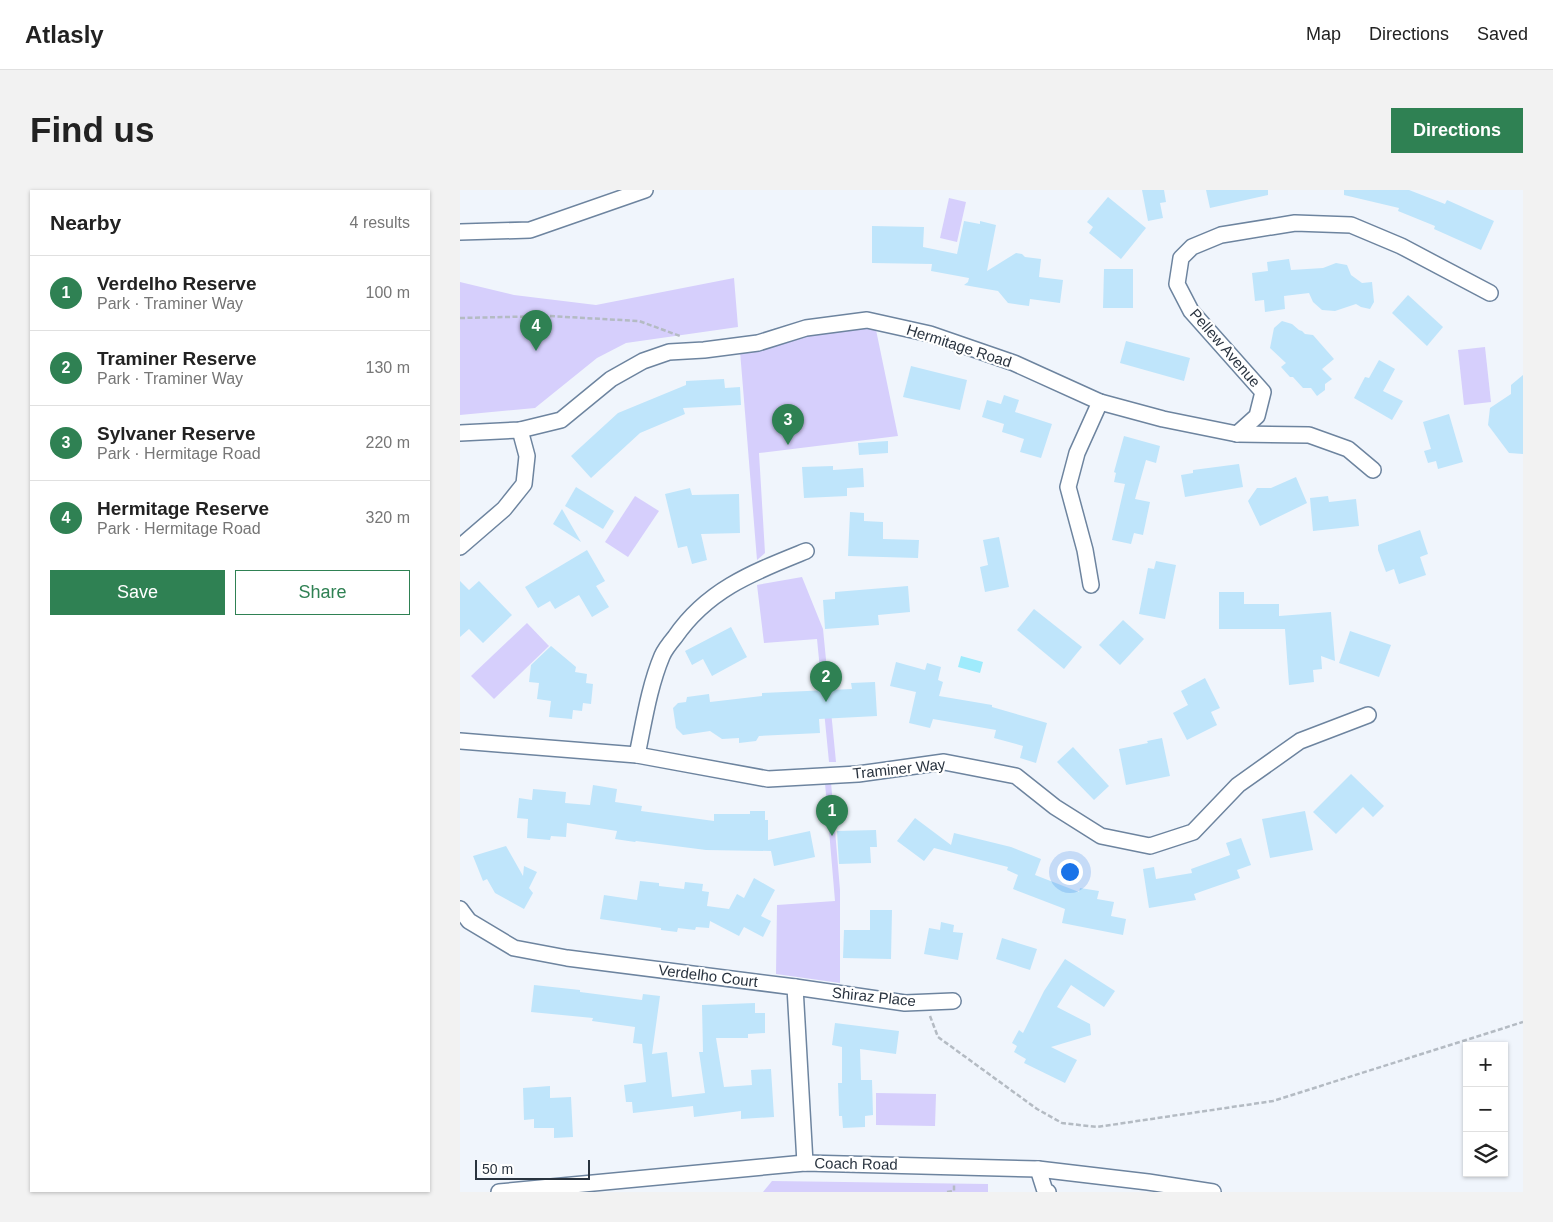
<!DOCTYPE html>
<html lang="en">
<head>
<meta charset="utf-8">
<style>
	:root { --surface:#fff; --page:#f2f2f2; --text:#222; --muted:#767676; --line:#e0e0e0; --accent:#2f8153 }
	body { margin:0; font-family:Arial,sans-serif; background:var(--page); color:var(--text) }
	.controls { position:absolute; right:15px; bottom:15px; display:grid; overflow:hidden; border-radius:0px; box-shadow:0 1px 4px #0004 }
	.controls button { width:45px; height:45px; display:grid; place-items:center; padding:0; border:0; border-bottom:1px solid var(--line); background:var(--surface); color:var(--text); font:25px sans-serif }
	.scale { position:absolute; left:15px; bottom:12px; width:115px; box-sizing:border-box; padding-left:5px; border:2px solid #29333f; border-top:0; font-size:14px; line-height:18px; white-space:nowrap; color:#29333f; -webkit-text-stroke:4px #fff; paint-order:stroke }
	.you { position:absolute; left:609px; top:681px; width:18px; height:18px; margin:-12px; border:4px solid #fff; border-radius:50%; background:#1a73e8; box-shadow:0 0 0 8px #1a73e833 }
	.badge { display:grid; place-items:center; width:32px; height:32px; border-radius:50%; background:var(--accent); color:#fff; font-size:16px; font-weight:700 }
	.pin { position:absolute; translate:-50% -41px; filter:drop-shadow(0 1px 2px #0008) }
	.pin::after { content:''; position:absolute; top:26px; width:18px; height:15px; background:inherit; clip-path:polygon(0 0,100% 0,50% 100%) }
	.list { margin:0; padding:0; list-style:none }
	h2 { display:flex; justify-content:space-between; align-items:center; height:65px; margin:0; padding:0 20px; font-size:21px }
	h2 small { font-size:16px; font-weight:400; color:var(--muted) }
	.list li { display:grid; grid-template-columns:32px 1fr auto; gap:15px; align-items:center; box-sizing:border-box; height:75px; padding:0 20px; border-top:1px solid var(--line) }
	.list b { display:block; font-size:19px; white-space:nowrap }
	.list p { margin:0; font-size:16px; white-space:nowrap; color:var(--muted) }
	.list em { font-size:16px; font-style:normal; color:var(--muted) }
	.actions { display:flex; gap:10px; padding:15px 20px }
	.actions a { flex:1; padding:11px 0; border:1px solid var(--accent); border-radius:0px; text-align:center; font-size:18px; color:var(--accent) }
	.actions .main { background:var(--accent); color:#fff }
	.icon { flex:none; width:28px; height:28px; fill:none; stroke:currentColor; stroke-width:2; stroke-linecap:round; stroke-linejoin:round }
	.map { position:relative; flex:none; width:1063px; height:1002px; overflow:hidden; border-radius:0px }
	header { display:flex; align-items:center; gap:30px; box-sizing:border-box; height:70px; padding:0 25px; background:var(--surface); border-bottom:1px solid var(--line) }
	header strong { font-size:24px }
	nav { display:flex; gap:28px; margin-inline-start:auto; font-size:18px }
	.intro { display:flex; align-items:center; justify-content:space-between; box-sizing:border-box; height:120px; padding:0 30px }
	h1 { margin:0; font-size:35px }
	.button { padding:12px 22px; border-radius:0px; background:var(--accent); color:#fff; font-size:18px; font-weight:700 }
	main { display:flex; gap:30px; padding:0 30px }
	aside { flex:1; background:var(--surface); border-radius:0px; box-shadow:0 1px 4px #0004 }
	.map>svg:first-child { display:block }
	.green { fill:#d6cffc }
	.water { fill:#9febfc }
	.building { fill:#bfe5fb }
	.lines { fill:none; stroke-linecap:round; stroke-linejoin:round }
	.minor-casing { stroke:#6d849f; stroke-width:18 }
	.path { stroke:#b4bbc3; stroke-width:2.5; stroke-dasharray:5 2.5; stroke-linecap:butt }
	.minor { stroke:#fff; stroke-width:15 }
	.labels { text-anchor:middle; stroke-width:4.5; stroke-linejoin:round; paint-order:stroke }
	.street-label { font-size:15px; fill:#29333f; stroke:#fff }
</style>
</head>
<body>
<header>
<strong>Atlasly</strong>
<nav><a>Map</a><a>Directions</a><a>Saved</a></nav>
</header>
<div class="intro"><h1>Find us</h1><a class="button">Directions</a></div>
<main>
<aside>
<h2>Nearby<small>4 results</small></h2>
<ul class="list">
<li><span class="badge">1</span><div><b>Verdelho Reserve</b><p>Park · Traminer Way</p></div><em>100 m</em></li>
<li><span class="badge">2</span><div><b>Traminer Reserve</b><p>Park · Traminer Way</p></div><em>130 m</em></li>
<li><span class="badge">3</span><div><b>Sylvaner Reserve</b><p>Park · Hermitage Road</p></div><em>220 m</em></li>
<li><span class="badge">4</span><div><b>Hermitage Reserve</b><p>Park · Hermitage Road</p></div><em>320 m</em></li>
</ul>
<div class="actions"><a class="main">Save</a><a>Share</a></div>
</aside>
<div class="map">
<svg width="1063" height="1002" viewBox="0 0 1063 1002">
	<rect width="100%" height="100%" fill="#f0f5fc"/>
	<g class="green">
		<polygon points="489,8 506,12 497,52 480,48"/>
		<polygon points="274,88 278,137 166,153 137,168 75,218 0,225 0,92 54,105 136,115"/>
		<polygon points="415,135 438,246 299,263 305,363 297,370 280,161 370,136"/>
		<polygon points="1025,157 1031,212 1004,215 998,160"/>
		<polygon points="175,306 199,321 168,367 145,352"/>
		<polygon points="342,387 363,439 376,572 369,572 357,449 304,453 297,395"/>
		<polygon points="67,433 89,456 34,509 11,486"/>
		<polygon points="371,592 380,700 380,793 316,784 317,715 375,711 365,593"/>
		<polygon points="416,903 476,904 475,936 416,935"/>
		<polygon points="312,991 528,994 528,1002 303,1002"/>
	</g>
	<polygon class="water" points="501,466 523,472 520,483 498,477"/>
	<g class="building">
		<polygon points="682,0 704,0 706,12 700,13 703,28 688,31"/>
		<polygon points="746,0 808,0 808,5 750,18"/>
		<polygon points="884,0 949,0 985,14 987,10 1034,31 1021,60 974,39 975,36 938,21 939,18 884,5"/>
		<polygon points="648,7 686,38 661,69 629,43 633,37 627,32"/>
		<polygon points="504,31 520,34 520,31 536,35 527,81 556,63 562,64 565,67 581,69 579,87 603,90 600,113 570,109 569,116 548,113 538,101 504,95 508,92 509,88 471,81 472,74 412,73 412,36 464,37 463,57 497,64"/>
		<polygon points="829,69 831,80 863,78 876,73 887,75 891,85 902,93 912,92 914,112 910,119 901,117 896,114 875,121 862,120 853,112 849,103 824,106 825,119 805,122 804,110 795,111 792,83 808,81 807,72"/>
		<polygon points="644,79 673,79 673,118 643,118"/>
		<polygon points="948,105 983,137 967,156 932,123"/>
		<polygon points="822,131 832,134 839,140 842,141 845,144 853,145 874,169 862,179 872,189 865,194 865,200 857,206 851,198 843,198 833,187 830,187 821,177 826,173 810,158 814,138"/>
		<polygon points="666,151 730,168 724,191 660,173"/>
		<polygon points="919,170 935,179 923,201 943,211 932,230 894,208 905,187 909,188"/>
		<polygon points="451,176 507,190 500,220 443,207"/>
		<polygon points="1063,185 1063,264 1049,263 1028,235 1030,218 1051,204 1051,195"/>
		<polygon points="264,189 265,198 280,197 281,215 223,218 225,224 180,243 131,288 111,266 158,223 226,195 226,191"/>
		<polygon points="544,205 559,210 555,222 592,234 581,268 560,262 564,249 542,242 544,234 522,227 527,210 541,214"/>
		<polygon points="989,224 1003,272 978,279 976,271 968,273 964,261 971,259 963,232"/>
		<polygon points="664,246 700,256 696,273 686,270 675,309 690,312 683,345 674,343 671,354 652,350 665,294 654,292 656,283 654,282"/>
		<polygon points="428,251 428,263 399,265 398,253"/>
		<polygon points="779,274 783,297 725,307 721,285 733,283 733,280"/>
		<polygon points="373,276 373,280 403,278 404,297 387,298 387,306 344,308 342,277"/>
		<polygon points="836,287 847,313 800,336 788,311 797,298 811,298"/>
		<polygon points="116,297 154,321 143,339 105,316"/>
		<polygon points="230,298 232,305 279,304 280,343 241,344 247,370 232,374 227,356 218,358 205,304"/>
		<polygon points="868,306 869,312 896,309 899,336 853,341 850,308"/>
		<polygon points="102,319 121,352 93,334"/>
		<polygon points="390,322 404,323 404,331 423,332 423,349 459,350 458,368 388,366"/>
		<polygon points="960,340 968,364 960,367 966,385 939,394 934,379 926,382 918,360 918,355"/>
		<polygon points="539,347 549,397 525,402 520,377 528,375 523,350"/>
		<polygon points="127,360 145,391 136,396 149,417 132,427 119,405 95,419 90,411 78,418 65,397"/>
		<polygon points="696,371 716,375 705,429 679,424 688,378 694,379"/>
		<polygon points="0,391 9,400 19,391 52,425 23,453 9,439 0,447"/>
		<polygon points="448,396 450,422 418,425 419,435 365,439 363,410 375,409 375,402"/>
		<polygon points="759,402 784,402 784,414 819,414 819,426 871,422 875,471 861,466 862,479 853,480 854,492 829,495 825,439 759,439"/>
		<polygon points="574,419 622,457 604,479 557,440"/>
		<polygon points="663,430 684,449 660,475 639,455"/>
		<polygon points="271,437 287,467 252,486 243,469 232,475 225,461"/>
		<polygon points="890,441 931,455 919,487 879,473"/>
		<polygon points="91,456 116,477 115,482 127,484 126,493 133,494 131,514 123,513 122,521 113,520 112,529 89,527 91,511 77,509 79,493 69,492 71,475"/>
		<polygon points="436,472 465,480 467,473 481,477 478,490 483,492 479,506 532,515 532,517 587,533 576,573 560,568 563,556 534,548 536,540 473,529 470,538 449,533 456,502 430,496"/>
		<polygon points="745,488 760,518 751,522 757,535 727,550 713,523 728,515 721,501"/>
		<polygon points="415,492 417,526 359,529 360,543 299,546 296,551 279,553 279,548 262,549 250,541 223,545 216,538 213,518 218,513 226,512 227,507 249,504 250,512 302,506 302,503 392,499 391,493"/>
		<polygon points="702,548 710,586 666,595 659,559 688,553 687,551"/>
		<polygon points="613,557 649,596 634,610 597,572"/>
		<polygon points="891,584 924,616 913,627 903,617 876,644 853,622"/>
		<polygon points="133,595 157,599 155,612 182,616 181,621 254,631 254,624 290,624 290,621 305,621 305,630 308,630 308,650 350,641 355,667 314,676 311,661 246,660 176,651 175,652 155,649 157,641 107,633 106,647 91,646 90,650 67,648 68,629 57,628 59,608 72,610 73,599 106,602 105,613 130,615"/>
		<polygon points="845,621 853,660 810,668 802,629"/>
		<polygon points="455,628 491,655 494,643 551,657 581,669 575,685 619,702 620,698 639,701 637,709 654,712 651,726 666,729 663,745 602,733 605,719 553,699 558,685 547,680 548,677 474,658 464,671 437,651"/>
		<polygon points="416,640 417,657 410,657 411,673 379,674 377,641"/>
		<polygon points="781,648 791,675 777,680 780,688 734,704 736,710 689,718 683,679 694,677 696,689 732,683 731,679 770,665 766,653"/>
		<polygon points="46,656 63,686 64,676 77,682 69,698 73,703 64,719 35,703 27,689 23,691 13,666"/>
		<polygon points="294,688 315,700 301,726 311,731 303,747 284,737 279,746 250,731 249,738 236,737 235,740 218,738 217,742 201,740 201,738 140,729 144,705 177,710 180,691 199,693 199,696 224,699 225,692 243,694 242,701 249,702 247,716 269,719 277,704 284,708"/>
		<polygon points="410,720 432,720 431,769 383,768 384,740 410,740"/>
		<polygon points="481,732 494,735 493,742 503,743 498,770 464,764 469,738 480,740"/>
		<polygon points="542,748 577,759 570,780 536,769"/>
		<polygon points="605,769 655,801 644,817 611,795 597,817 630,834 631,845 591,857 617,870 605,893 564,873 566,869 554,862 557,856 552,853 559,840 563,843 584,801"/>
		<polygon points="74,795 120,800 120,802 182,810 183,804 200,806 192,864 207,862 212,907 245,903 239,862 243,862 242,815 295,813 295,823 305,823 305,843 288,844 288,848 256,848 264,897 292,895 291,880 311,879 314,927 281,929 281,921 234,927 233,916 173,923 172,912 166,912 164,895 186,892 182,854 173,853 175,837 132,831 133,828 71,822"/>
		<polygon points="375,833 439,841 436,864 400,859 401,890 412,890 413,925 405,926 405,937 383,938 382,926 379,926 378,893 382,893 382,857 372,855"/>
		<polygon points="90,896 90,908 111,907 113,947 94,948 94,938 74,938 74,929 64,930 63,898"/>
	</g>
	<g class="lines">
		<defs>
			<g id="minor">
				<polyline points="0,42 70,40 185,0"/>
				<polyline points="0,243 60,240 101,230 151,189 183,171 209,162 244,160 298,153 346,138 407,130 470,144 554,173 640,212 703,229 777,244 849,245 888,259 913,280"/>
				<polyline points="777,244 797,226 803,202 731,121 717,94 721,68 732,57 761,45 835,33 891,35 941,56 1030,103"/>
				<polyline points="0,357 44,319 64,294 67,266 60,240"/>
				<polyline points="631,395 625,360 608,297 617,263 640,212"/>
				<polyline points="0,551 177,565 308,589 398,584 484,572 556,586 595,617 641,646 690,656 733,642 778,595 840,551 908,525"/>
				<path d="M177 565C184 532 189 497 202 466 205 459 210 453 215 447 248 399 294 382 346 361"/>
				<polyline points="0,719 9,731 54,758 107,768 335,797 345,973"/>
				<polyline points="335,797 445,813 493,811"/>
				<polyline points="578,979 585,1001 588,1002"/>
				<polyline points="39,1002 345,973 578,979 688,992 753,1002"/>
			</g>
		</defs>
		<use href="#minor" class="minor-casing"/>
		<g class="path">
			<polyline points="0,128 89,126 179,131 220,146"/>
			<polyline points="470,826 478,847 577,919 602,933 637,937 813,911 1063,832"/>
			<polyline points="487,1002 494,1001 494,993"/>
		</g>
		<use href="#minor" class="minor"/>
	</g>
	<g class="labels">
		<g class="street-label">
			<text transform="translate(499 156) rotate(18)" y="5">Hermitage Road</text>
			<text transform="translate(765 158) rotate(49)" y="5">Pellew Avenue</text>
			<text transform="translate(439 579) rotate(-6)" y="5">Traminer Way</text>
			<text transform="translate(248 786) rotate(7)" y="5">Verdelho Court</text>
			<text transform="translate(414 807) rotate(6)" y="5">Shiraz Place</text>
			<text transform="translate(396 974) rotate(1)" y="5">Coach Road</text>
		</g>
	</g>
</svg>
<div class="controls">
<button>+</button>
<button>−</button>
<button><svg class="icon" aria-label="layers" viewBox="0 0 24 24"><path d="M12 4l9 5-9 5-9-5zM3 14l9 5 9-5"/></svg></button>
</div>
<div class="scale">50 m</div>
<div class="you"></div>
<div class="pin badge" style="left:372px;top:646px">1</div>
<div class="pin badge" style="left:366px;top:512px">2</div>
<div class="pin badge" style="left:328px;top:255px">3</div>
<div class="pin badge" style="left:76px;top:161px">4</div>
</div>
</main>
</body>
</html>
